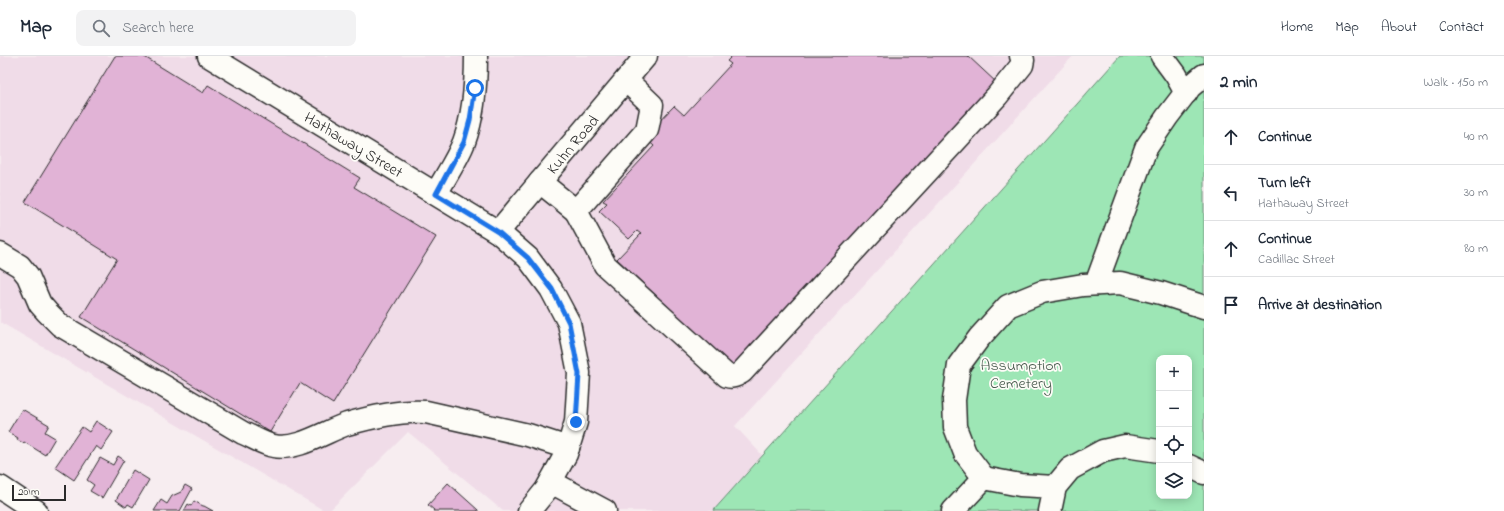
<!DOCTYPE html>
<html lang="en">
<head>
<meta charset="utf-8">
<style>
	:root { --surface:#fff; --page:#f2f2f3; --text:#1f2937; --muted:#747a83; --line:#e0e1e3 }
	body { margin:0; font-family:"Indie Flower",sans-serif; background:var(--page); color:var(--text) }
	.controls { position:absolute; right:12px; bottom:12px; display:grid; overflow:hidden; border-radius:8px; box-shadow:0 2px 10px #0003 }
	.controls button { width:36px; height:36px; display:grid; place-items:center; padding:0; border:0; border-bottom:1px solid var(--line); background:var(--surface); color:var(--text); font:20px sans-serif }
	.scale { position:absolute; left:12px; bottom:10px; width:54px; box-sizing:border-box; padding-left:4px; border:2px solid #2b2b2b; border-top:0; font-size:11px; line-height:14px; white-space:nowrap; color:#2b2b2b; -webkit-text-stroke:3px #fdfcf7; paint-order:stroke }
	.stop { position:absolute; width:12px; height:12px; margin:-9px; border:3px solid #1a73e8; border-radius:50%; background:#fff }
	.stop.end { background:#1a73e8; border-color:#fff; box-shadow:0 1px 4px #0008 }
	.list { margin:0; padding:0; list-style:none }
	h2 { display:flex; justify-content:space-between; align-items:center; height:52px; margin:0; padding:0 16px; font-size:17px }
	h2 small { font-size:13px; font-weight:400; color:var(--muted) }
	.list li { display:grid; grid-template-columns:26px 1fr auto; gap:12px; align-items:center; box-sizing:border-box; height:56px; padding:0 16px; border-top:1px solid var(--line) }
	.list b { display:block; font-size:15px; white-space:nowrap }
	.list p { margin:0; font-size:13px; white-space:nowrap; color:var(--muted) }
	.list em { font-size:13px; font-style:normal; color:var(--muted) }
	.icon { flex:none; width:22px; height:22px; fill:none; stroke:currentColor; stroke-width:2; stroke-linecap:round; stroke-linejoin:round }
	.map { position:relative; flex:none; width:1204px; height:455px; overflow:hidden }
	header { display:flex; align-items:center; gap:24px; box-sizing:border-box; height:56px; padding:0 20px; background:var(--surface); border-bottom:1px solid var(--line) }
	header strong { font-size:19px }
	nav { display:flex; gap:22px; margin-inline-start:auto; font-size:14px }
	.search { width:280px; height:36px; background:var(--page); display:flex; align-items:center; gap:10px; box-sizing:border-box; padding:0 14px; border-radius:8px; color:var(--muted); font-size:15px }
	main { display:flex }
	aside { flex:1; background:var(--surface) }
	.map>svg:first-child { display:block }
	.built { fill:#f0dce8 }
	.green { fill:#9de6b5; stroke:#648870; fill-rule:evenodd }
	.building { fill:#e1b3d6; stroke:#2b2b2b }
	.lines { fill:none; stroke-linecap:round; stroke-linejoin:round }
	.minor-casing { stroke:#2b2b2b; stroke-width:25 }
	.minor { stroke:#fdfcf7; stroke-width:22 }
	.route { stroke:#1a73e8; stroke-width:5 }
	.labels { text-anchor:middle; stroke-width:3.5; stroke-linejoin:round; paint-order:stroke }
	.street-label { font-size:16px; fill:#2b2b2b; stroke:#fdfcf7 }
	.park-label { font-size:16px; fill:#485a4e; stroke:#fdfcf7 }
</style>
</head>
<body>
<header>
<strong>Map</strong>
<div class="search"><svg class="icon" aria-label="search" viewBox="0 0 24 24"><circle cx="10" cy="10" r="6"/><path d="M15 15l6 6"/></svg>Search here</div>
<nav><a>Home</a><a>Map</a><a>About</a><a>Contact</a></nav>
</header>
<main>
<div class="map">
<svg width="1204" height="455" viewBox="0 0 1204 455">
	<rect width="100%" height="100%" fill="#f7edf0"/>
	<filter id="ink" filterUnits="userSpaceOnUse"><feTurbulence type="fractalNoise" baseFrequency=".025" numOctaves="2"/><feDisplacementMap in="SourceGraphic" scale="8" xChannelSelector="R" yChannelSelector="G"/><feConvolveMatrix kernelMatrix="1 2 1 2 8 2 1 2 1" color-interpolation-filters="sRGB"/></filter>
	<g filter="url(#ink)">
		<polygon class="built" points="0,0 1073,0 735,370 762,399 713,455 503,455 408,376 329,455 325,455 0,266"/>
		<path class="green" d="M1120 0H1204V455H713ZM1159 302H1189V440H1159Z"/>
		<g class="building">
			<polygon points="115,0 143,0 203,37 208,29 360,122 354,131 436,181 333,348 300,327 270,376 81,261 117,203 25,146"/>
			<polygon points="732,0 968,0 997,27 733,311 617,203 641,178 637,175 629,183 599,155 607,147 603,145 654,90 644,81 674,50 684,59 731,8 727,5"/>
			<polygon points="22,353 49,369 45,376 55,382 45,399 24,386 23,387 17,384 18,382 8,376"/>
			<polygon points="96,365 113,376 101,394 96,390 74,424 55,411 82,371 89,376"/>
			<polygon points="118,400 124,404 102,442 90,435 94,429 87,424 100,402 113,409"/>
			<polygon points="133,414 149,424 133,451 128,448 126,451 116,444"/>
			<polygon points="448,427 478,454 478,455 433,455 434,454 428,449"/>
			<polygon points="185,429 192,433 180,455 154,455 161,444 167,448 172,440 181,436"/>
			<polygon points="194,445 203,450 204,450 213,455 184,455 188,448 191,450"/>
		</g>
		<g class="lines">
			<defs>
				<g id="minor">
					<polyline points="209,0 498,176 528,202 551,233 569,267 579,317 576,366 566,398 546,434 529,455"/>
					<polyline points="1162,0 1176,19 1186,37"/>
					<polyline points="540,126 576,155 647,74 652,49 626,24"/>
					<path d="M436 138C445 121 457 104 464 86 474 59 476 28 476 0"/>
					<path d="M576 155 605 209 727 320C733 322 737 319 742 316L997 40 1022 9 1023 4 1021 0"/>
					<polyline points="498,176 646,0"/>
					<path d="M0 198 20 210 28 220 40 248 47 256 60 269 243 377C253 381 263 388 274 390 297 395 326 375 347 368 371 361 401 354 426 356L528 379 568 392"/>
					<polyline points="1096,228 1146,92 1167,61 1190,31 1204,19"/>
					<polyline points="1189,410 1204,417"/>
					<polyline points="984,422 965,397 955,371 954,344 959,309 979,282 1008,250 1042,236 1083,229 1120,227 1161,237 1204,251"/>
					<polyline points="551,426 605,455"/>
					<polyline points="0,431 36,455"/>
					<polyline points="953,455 984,422 1020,429 1055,431"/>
					<polyline points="1050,455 1055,431 1070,413 1103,395 1125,390 1159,395"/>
				</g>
			</defs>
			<use href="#minor" class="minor-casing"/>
			<use href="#minor" class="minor"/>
		</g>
	</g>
	<g class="lines" filter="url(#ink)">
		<polyline class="route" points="475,32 470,64 464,86 436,138 498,176 528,202 552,233 569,267 579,318 576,366"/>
	</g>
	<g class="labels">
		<g class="street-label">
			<text transform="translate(354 88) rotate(31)" y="6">Hathaway Street</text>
			<text transform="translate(572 88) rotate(-50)" y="6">Kuhn Road</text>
		</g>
		<g class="park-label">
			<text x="1021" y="314">Assumption<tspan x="1021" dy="18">Cemetery</tspan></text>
		</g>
	</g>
</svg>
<div class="controls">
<button>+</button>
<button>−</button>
<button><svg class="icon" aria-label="locate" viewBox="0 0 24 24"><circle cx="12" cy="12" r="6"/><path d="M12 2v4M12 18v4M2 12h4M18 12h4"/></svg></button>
<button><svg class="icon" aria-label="layers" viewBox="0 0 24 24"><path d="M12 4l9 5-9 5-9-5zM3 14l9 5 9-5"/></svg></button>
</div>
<div class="scale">20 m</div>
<div class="stop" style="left:475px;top:32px"></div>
<div class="stop end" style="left:576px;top:366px"></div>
</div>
<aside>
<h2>2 min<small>Walk · 150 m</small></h2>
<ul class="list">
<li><svg class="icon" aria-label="ahead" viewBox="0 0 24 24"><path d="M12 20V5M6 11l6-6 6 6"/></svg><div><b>Continue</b></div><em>40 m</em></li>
<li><svg class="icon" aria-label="left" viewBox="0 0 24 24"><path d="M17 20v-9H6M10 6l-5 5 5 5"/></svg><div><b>Turn left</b><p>Hathaway Street</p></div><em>30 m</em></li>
<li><svg class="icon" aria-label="ahead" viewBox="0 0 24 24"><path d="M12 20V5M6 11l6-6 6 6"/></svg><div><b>Continue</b><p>Cadillac Street</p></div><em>80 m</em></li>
<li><svg class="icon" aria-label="arrive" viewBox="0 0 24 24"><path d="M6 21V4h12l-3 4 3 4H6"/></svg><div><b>Arrive at destination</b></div></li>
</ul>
</aside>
</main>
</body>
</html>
